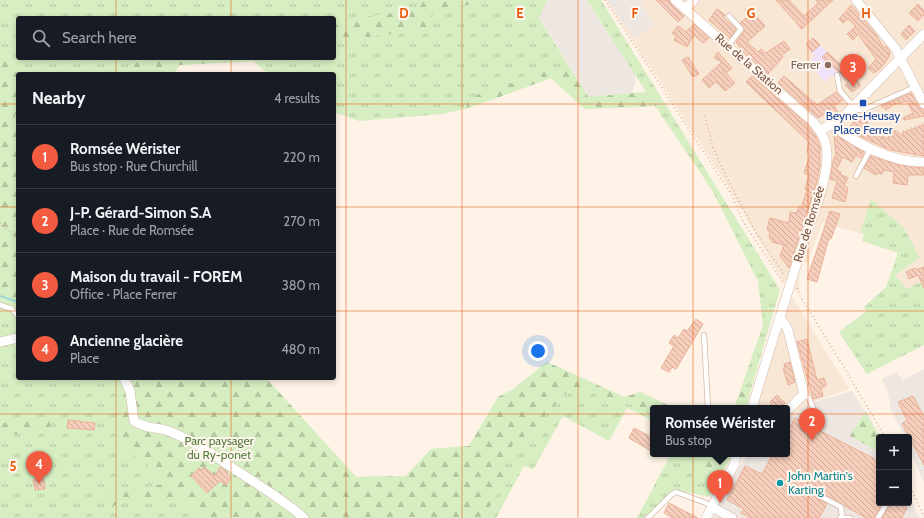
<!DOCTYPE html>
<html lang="en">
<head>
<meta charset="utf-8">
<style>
	:root { --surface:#171b24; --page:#242831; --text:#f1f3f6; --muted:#9ea1a6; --line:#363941; --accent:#f35b40 }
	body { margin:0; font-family:Cabin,sans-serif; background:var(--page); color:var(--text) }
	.controls { position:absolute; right:12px; bottom:12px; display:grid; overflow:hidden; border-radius:4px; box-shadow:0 2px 6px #0003 }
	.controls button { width:36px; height:36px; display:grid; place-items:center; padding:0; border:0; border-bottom:1px solid var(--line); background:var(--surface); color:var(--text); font:20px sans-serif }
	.you { position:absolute; left:538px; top:351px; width:14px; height:14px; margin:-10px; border:3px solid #fff; border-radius:50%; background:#1a73e8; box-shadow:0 0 0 6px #1a73e833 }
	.badge { display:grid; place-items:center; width:26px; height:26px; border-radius:50%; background:var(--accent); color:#fff; font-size:13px; font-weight:700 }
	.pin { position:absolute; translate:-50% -33px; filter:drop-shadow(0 1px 2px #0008) }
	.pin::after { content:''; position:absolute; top:21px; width:14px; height:12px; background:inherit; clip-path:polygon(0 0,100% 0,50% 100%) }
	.popup { position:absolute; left:650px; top:405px; width:140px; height:52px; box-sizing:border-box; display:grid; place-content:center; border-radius:4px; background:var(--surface); filter:drop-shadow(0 1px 3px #0005); font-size:13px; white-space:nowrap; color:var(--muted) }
	.popup b { font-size:15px; color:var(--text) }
	.popup::after { content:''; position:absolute; left:50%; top:100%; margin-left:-8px; border:8px solid transparent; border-top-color:var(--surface) }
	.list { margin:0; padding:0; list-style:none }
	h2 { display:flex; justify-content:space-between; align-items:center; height:52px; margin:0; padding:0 16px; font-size:17px }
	h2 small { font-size:13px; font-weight:400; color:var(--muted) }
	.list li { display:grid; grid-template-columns:26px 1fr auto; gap:12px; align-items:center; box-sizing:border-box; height:64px; padding:0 16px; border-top:1px solid var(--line) }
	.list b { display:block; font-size:15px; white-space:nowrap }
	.list p { margin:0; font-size:13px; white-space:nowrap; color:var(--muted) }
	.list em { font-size:13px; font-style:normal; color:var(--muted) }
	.icon { flex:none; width:22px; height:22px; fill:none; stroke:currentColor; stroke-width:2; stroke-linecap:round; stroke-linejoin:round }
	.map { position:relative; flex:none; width:924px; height:518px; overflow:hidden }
	.search { position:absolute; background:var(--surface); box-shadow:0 2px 6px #0003; left:16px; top:16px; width:320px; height:44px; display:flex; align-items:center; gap:10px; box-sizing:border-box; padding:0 14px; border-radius:4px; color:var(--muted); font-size:15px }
	.panel { position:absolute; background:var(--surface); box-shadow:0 2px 6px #0003; left:16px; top:72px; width:320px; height:308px; border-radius:4px }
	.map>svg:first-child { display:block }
	.residential { fill:#f9e7d6 }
	.industrial { fill:#eee6e0 }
	.education { fill:#f0e2fb }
	.grass { fill:url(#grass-tufts); fill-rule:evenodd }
	.forest { fill:url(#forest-firs) }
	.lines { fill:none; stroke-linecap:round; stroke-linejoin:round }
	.stream { stroke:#9dd8dd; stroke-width:2 }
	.building { fill:url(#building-back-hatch); stroke:#ebb299 }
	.service-casing { stroke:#d4bbad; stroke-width:6 }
	.minor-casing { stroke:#d4bbad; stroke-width:10 }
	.path { stroke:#dcb19d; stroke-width:1.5; stroke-dasharray:1 3; stroke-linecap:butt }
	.service { stroke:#fff; stroke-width:4.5 }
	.minor { stroke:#fff; stroke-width:9 }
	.grid { fill:none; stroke:#e8590c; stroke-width:1; stroke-opacity:0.55 }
	.education-dot { fill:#8d6e63; stroke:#fff7ee; stroke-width:1.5 }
	.transit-dot { fill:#1a4fb4; stroke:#fff7ee; stroke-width:1.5 }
	.culture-dot { fill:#0f9aa8; stroke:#fff7ee; stroke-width:1.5 }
	.labels { text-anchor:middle; stroke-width:4; stroke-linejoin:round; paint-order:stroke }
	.street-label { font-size:12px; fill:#7b5647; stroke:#fff7ee }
	.education-label { font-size:12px; fill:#785e54; stroke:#fff7ee; text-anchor:end }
	.transit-label { font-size:12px; fill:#164399; stroke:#fff7ee }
	.park-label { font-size:12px; fill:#537b3c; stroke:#fff7ee }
	.culture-label { font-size:12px; fill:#0d838f; stroke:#fff7ee; text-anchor:start }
	.grid-label { font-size:13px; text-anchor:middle; font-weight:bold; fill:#e8590c; stroke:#fff7ee; stroke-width:4; stroke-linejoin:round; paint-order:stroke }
</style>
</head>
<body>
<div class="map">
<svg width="924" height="518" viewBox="0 0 924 518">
	<defs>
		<pattern id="grass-tufts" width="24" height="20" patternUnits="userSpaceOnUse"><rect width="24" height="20" fill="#d7eec2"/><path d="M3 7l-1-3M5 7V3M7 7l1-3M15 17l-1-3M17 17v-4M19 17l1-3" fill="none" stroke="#b3c49f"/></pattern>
		<pattern id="forest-firs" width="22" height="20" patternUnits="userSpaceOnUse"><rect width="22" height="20" fill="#d7eec2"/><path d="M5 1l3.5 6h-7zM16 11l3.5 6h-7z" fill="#b3c49f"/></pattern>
		<pattern id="building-back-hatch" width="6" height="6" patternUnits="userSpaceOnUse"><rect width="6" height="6" fill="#f6cebb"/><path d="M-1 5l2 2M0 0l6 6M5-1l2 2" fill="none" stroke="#ccaa9a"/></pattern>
	</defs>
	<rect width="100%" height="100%" fill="#fef3e6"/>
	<polygon class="residential" points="606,0 924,0 924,280 907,289 895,275 920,258 872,199 860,233 822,223 808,263 802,262 799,271 800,291 788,290 849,389 807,404 787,422 787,408 755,408 788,289 719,172"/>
	<g class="industrial">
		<polygon points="547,0 587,0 635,75 635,84 632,93 588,97 539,17"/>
		<polygon points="607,0 639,0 654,25 634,38"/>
		<polygon points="924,369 924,483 909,448 909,437 905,437 891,410 888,393 882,379 896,372 903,380"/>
		<polygon points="852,391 863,409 866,411 880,437 879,503 909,503 909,495 919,518 713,518 739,466 751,454 787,454 787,422 807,404"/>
	</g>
	<polygon class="education" points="813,38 852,76 846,81 836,71 833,77 828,76 826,82 819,76 811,59 815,56 806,44"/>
	<g class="grass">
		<path d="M0 0H547L539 18 588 97 646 92 587 0H601L780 290 750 393 741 388 763 325 758 281 712 190 655 106 585 109 551 78 466 109 442 114 359 121 334 112V74H268L253 61 180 65 174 74H18V378H266L356 477 406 476 431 449 469 446 498 397 512 390 547 362 624 397 640 392 674 408H653V421L627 408 609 441 563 416 533 470 524 466 496 518H0ZM18 18H334V58H18Z"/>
		<polygon points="871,199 904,228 920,258 895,275 907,289 924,280 924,345 867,374 839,332 867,311 863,308 886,287 898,253 862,241 864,234 860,233"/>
		<polygon points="671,454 723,454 731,457 709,497 677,490 644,518 637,518"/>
	</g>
	<g class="forest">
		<polygon points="430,0 496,0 434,11 427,28 334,43 334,25 371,16 418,10 424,1"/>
		<polygon points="0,58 8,59 23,74 18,74 18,111 14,117 18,121 18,309 9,298 0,299"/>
		<polygon points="158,58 265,58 253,61 180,65 166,74 127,74 136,63"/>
		<polygon points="567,64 588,97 646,92 655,106 585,109 551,78 466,109 468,98"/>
		<polygon points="18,323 18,339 0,342 0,329"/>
		<polygon points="547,362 624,397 640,392 674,408 653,408 653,416 627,403 572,387 526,435 507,450 504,460 509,475 483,518 201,518 177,497 125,498 111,508 106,495 163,484 144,461 119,446 118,401 132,381 129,378 266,378 356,477 406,476 431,449 469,446 498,397 512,390"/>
		<polygon points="741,388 750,393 746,408 734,408"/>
		<polygon points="0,406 3,423 51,418 49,431 0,436"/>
		<polygon points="865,412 880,437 879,455 877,451 850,436"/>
		<polygon points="689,454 723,454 731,457 717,483 691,465"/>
	</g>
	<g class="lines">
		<polyline class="stream" points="0,296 18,302"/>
	</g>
	<g class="building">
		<polygon points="656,0 669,0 671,4 684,16 678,22"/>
		<polygon points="776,0 789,0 804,16 818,3 816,0 833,0 802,29"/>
		<polygon points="918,4 924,11 924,15 918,21 909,13"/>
		<polygon points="851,5 875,33 884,48 886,46 890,52 889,57 881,68 874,73 868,68 876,59 858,34 853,40 847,34 856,26 848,19 843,23 839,19"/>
		<polygon points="751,6 757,13 755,15 765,26 747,42 758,52 761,49 766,53 784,41 790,49 781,56 783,57 768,74 743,52 736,42 745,30 740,23 747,17 749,14 745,10"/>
		<polygon points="717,9 725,15 723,17 736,29 730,38 709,20"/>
		<polygon points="694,24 709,38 703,43 694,35 687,47 674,40 676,36 672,33 678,26 686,32"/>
		<polygon points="909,25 915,31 906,40 901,34"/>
		<polygon points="813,38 820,45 812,52 806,44"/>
		<polygon points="718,52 732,68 726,73 735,83 725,91 716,82 709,88 702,80 722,62 714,58"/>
		<polygon points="827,52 859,82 860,86 852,92 845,85 848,83 840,73 822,57"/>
		<polygon points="688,57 699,74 693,77 682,60"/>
		<polygon points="752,76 808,125 816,136 820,147 820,166 817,182 789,268 780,256 784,245 772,242 769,236 770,233 767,229 770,218 789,223 790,212 797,213 799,207 801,208 807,190 805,189 809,175 804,173 810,155 807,152 809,142 746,82"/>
		<polygon points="784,76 817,105 836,92 843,100 834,106 838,113 833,116 829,111 818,118 778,83"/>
		<polygon points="911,93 919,107 924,110 924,116 904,120 903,118 913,113 907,101 893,105 886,110 881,106"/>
		<polygon points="858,114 868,122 865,126 881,138 882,136 887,139 893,129 905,137 902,133 924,125 924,156 890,150 855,134 849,129"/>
		<polygon points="834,134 864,152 861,158 856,155 852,162 843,157 836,170 841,172 840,174 848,178 844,186 848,188 845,202 832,198 837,181 830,179 834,157 836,158"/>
		<polygon points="871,156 899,165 924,168 924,175 908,175 907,185 893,183 894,172 884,170 882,174 878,173 876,175 864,168"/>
		<polygon points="830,211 840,214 831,239 829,238 817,282 807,279"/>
		<polygon points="924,267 924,288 918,275 909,279 906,272 915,268 916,270"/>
		<polygon points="696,319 703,324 676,369 672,367 669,372 661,368 674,346 669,343 674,335 678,338 684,329 687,331"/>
		<polygon points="807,339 817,380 824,378 826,386 821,388 823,396 813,399 797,342"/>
		<polygon points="790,362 795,382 788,385 783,368 785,368 784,364"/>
		<polygon points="777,395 785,403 781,408 768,408 772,404 770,402"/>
		<polygon points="913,396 924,417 924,465 902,424 907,420 898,402"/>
		<polygon points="795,418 873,458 879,466 879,503 883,503 874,518 866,518 820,492 817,494 817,498 827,504 819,518 750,518 741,513 744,509 727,500 745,466 762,474 773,454 787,454 787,433"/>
		<polygon points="68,420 95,423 94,430 67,428"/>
		<polygon points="634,428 653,438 653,452 629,438"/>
		<polygon points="204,467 215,476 220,467 228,472 227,474 231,477 226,485 220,481 207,493 191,476 199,468 201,470"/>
		<polygon points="44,478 45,489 35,490 33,480"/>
		<polygon points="669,503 698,518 672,518 664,513"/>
		<polygon points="891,503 904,503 907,508 902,518 882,518"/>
	</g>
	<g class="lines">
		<defs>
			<g id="service">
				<polyline points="728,46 741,29 729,16"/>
				<polyline points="837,75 840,91 854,107"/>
				<polyline points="850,110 863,110 915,87"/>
				<polyline points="856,176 871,148"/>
				<polyline points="0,305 12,309 18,317"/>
				<polyline points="704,335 708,408"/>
				<polyline points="804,394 809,398 814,410"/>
				<polyline points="820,496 841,507 842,517"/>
				<polyline points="648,518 671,495 676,492 706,503 712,507"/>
				<polyline points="840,518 850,518"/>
				<polyline points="878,518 887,503"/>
			</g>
			<g id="minor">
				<path d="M675 0 812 121C822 132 827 141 827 156 827 184 811 220 802 247 785 301 768 354 752 408"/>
				<polyline points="856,0 895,48 924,104"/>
				<polyline points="685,9 694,0"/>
				<path d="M833 125C855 144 894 163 924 162"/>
				<polyline points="821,130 842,118 924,34"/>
				<polyline points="779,318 784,323 788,330 804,394 787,411"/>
				<polyline points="0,342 18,338"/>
				<path d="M124 378 130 391 134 421C147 430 157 426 171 432 196 442 219 459 242 474 263 488 285 501 304 518"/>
				<polyline points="712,507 732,518"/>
				<polyline points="706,518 734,465 737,454"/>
			</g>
		</defs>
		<use href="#service" class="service-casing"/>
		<use href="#minor" class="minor-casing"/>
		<g class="path">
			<polyline points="605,0 731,194 744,223 783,282"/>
			<polyline points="705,116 713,148 730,184 755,231 785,276"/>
			<polyline points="903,131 924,123"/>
			<polyline points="0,223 18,239"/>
			<polyline points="797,288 800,296 842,364 885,437"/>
			<polyline points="909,484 924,517"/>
		</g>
		<use href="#service" class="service"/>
		<use href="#minor" class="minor"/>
	</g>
	<path class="grid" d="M116 0V18M231 0V18M346 0V518M462 0V518M578 0V518M693 0V518M808 0V518M116 58V74M231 58V74M0 104H18M334 104H924M0 207H18M334 207H924M0 311H18M334 311H924M116 378V518M231 378V518M0 414H924"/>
	<circle class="education-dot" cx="828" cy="65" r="4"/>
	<rect class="transit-dot" x="859" y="99" width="8" height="8" rx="2"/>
	<circle class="culture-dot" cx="780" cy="483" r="4"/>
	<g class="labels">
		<g class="street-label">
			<text transform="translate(749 64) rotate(41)" y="4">Rue de la Station</text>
			<text transform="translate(809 224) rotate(-73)" y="4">Rue de Romsée</text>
		</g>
		<g class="education-label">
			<text x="820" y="69">Ferrer</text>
		</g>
		<g class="transit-label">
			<text x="863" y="120">Beyne-Heusay<tspan x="863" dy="14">Place Ferrer</tspan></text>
		</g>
		<g class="park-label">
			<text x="219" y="445">Parc paysager<tspan x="219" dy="14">du Ry-ponet</tspan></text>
		</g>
		<g class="culture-label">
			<text x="788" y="480">John Martin's<tspan x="788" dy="14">Karting</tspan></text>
		</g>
	</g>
	<g class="grid-label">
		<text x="404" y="18">D</text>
		<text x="520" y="18">E</text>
		<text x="635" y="18">F</text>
		<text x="751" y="18">G</text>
		<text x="866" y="18">H</text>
		<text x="13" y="471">5</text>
	</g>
</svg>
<div class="controls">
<button>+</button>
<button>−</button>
</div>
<div class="you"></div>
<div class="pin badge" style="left:720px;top:503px">1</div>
<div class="popup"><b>Romsée Wérister</b>Bus stop</div>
<div class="pin badge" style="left:812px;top:441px">2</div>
<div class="pin badge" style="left:853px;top:87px">3</div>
<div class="pin badge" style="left:39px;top:484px">4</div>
<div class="search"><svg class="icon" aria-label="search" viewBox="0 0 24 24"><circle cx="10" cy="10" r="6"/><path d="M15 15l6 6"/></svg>Search here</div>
<section class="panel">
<h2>Nearby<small>4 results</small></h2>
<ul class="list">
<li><span class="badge">1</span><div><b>Romsée Wérister</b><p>Bus stop · Rue Churchill</p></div><em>220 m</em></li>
<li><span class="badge">2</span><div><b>J-P. Gérard-Simon S.A</b><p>Place · Rue de Romsée</p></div><em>270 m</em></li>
<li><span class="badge">3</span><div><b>Maison du travail - FOREM</b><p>Office · Place Ferrer</p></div><em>380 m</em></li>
<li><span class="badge">4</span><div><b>Ancienne glacière</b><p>Place</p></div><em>480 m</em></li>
</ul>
</section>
</div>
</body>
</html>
